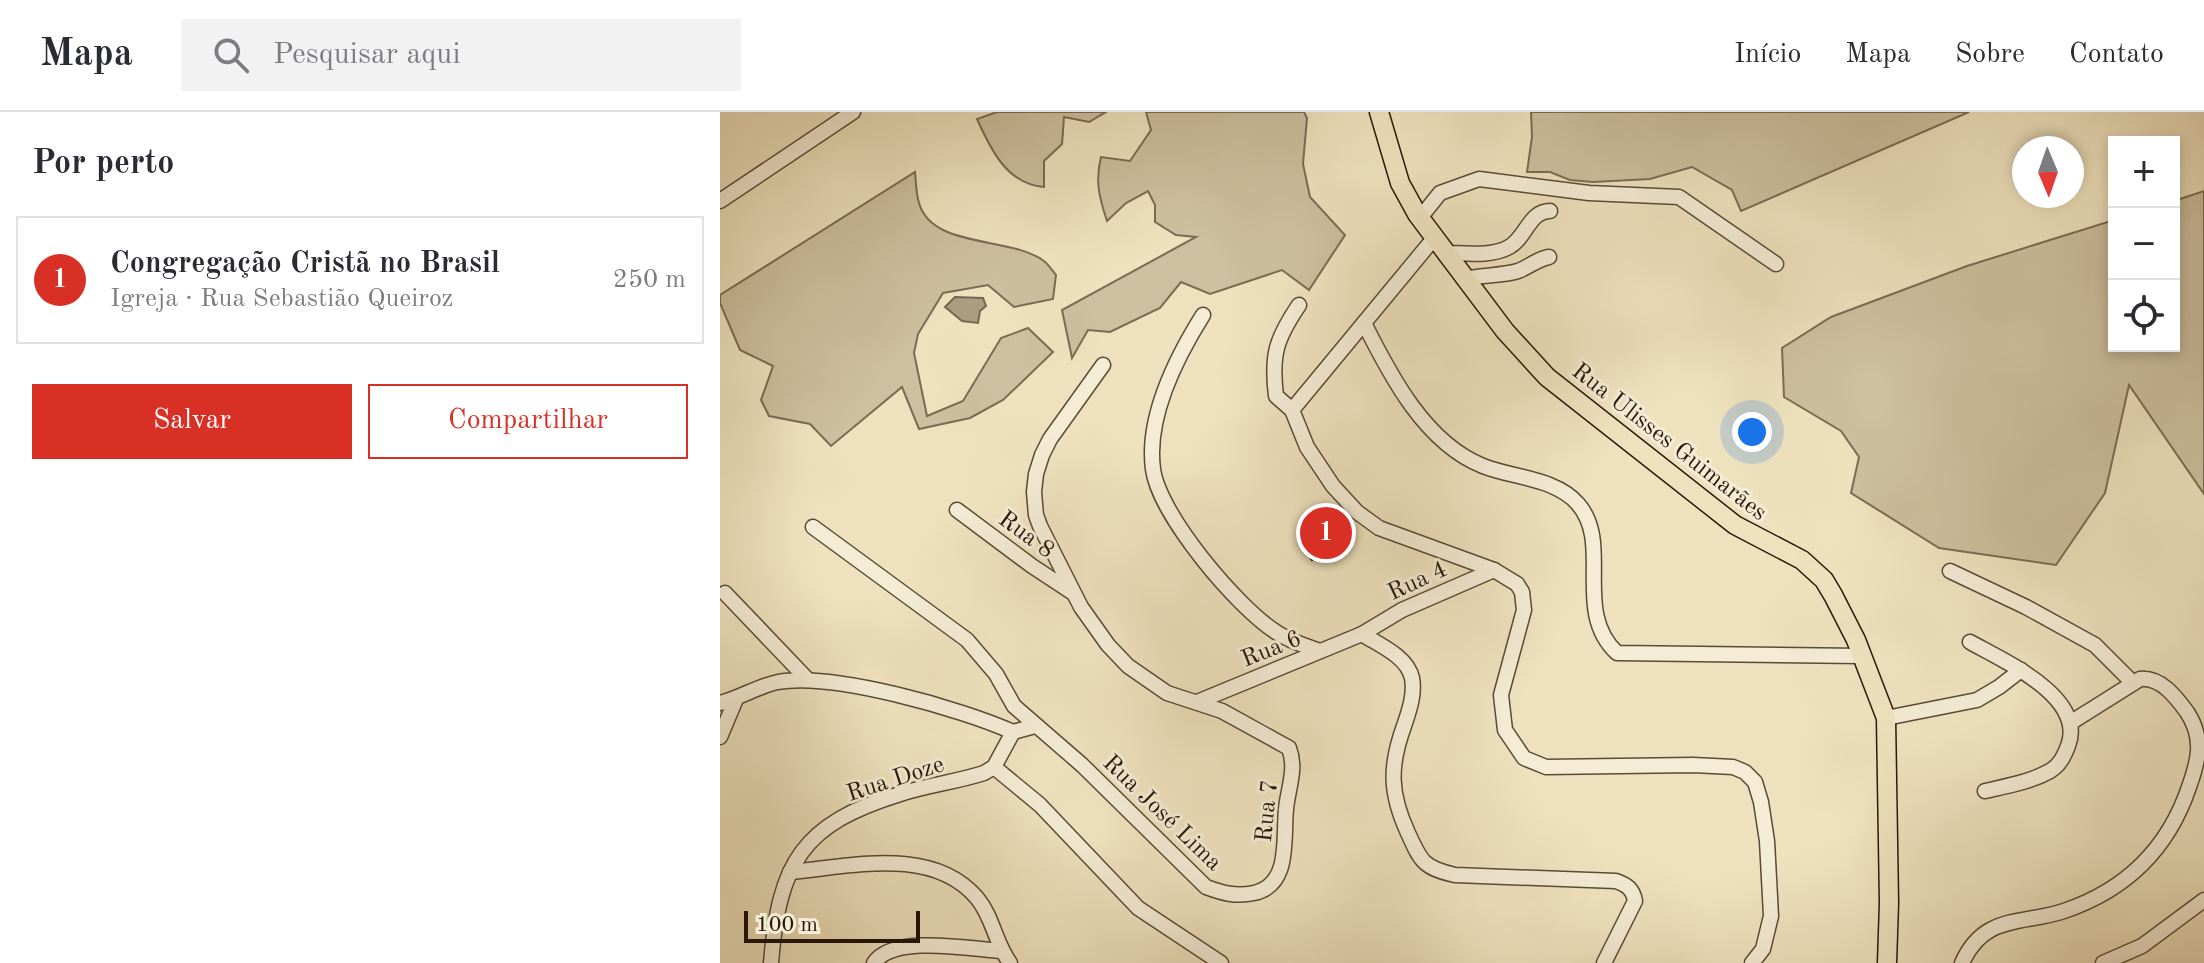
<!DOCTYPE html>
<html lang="pt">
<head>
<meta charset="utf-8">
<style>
	:root { --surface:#fff; --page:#f2f2f3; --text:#2b2b33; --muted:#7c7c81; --line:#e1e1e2; --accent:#d93025 }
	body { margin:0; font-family:"Old Standard TT",serif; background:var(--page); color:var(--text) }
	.controls { position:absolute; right:24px; top:24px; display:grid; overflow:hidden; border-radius:0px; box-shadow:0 4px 12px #0003 }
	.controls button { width:72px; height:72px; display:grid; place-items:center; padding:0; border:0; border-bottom:2px solid var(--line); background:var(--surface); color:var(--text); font:40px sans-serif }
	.compass { position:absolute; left:1292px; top:24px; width:72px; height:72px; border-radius:50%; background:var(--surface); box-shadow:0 4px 12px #0003; rotate:178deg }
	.scale { position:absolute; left:24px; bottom:20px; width:176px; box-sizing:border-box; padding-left:8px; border:4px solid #291709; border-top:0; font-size:22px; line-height:28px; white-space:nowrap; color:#291709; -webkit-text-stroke:6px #f4ecd5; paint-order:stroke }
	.you { position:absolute; left:1032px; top:320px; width:28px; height:28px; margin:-20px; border:6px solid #fff; border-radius:50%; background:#1a73e8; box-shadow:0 0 0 12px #1a73e833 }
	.badge { display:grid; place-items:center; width:52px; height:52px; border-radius:50%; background:var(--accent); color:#fff; font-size:26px; font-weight:700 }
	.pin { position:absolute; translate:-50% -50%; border:4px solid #fff; box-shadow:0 2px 8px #0006 }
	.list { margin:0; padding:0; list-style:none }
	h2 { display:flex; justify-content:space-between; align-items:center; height:104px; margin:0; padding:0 32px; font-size:34px }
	h2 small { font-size:26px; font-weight:400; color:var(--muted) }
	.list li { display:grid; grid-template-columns:52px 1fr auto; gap:24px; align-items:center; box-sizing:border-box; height:128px; margin:0 16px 16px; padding:0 16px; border:2px solid var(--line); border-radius:0px }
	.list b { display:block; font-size:30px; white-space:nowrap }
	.list p { margin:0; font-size:26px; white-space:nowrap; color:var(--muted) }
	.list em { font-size:26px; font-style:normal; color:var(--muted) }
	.actions { display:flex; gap:16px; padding:24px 32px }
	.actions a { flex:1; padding:18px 0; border:2px solid var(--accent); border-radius:0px; text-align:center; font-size:28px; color:var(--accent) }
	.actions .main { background:var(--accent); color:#fff }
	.icon { flex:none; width:44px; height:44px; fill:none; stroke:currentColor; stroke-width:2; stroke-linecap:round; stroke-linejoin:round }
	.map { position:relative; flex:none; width:1484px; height:851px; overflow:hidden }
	header { display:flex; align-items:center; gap:48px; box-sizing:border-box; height:112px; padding:0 40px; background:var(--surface); border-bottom:2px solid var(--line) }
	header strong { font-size:38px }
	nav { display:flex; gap:44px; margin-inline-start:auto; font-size:28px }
	.search { width:560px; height:72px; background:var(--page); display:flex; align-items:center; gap:20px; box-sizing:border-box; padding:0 28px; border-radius:0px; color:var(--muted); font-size:30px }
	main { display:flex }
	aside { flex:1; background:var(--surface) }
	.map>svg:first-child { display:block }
	.green { fill:#cdbf9f; stroke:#7b6b54; stroke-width:2 }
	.water { fill:#ab9d80; stroke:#776750; stroke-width:2 }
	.building { fill:#8f8167; stroke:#291709; stroke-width:2 }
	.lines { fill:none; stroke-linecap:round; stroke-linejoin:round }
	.minor-casing { stroke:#5a4a36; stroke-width:17 }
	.major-casing { stroke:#291709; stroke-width:21 }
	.minor { stroke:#f4ecd5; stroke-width:14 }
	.major { stroke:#eee2be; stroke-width:18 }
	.labels { text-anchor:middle; stroke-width:6; stroke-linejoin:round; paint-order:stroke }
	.street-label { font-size:24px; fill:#291709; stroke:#f4ecd5 }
</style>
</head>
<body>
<header>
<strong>Mapa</strong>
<div class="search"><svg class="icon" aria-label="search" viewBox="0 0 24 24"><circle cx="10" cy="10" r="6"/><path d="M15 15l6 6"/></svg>Pesquisar aqui</div>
<nav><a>Início</a><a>Mapa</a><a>Sobre</a><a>Contato</a></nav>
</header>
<main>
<aside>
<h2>Por perto<small></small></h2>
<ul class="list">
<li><span class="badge">1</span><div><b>Congregação Cristã no Brasil</b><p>Igreja · Rua Sebastião Queiroz</p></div><em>250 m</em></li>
</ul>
<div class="actions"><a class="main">Salvar</a><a>Compartilhar</a></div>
</aside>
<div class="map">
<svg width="1484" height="851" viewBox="0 0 1484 851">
	<rect width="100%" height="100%" fill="#eee2be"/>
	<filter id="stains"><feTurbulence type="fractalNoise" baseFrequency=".0025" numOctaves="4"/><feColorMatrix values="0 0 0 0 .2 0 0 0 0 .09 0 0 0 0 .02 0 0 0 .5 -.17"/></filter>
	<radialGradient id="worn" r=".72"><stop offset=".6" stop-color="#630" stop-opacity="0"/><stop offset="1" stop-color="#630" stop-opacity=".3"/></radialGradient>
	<g class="green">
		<path d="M277 0H386L369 10 344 5 342 32 324 49V75C287 72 271 38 257 7Z"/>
		<path d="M426 0H584L587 6 583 52 590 85 625 123 589 178 562 158 490 182 461 170 440 196 390 220 368 218 352 246 342 198 476 125 456 123 435 110V93L428 79 406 91 387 109C379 85 375 69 381 45L410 49 431 18Z"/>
		<polygon points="811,0 1249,0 1021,99 1012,78 972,55 930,67 873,70 850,68 830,60 807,60 812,25"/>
		<path d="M195 60C196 70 196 82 199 91 212 137 291 124 324 149 328 152 332 158 336 163L333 187 294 195 268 173 223 181 198 222 194 241 207 304 243 289 281 226 308 216 333 240 283 288 250 306 199 317 182 275 111 334 90 312 49 304 41 288 53 254 20 238 0 191V183Z"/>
		<polygon points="1484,79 1484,382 1409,273 1385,381 1336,453 1219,436 1131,381 1139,345 1121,319 1064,285 1062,236 1111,205 1247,154 1394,108 1394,234 1454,234 1454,89"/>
	</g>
	<polygon class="water" points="235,185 263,186 266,194 260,199 258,211 242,209 225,195"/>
	<polygon class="building" points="613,401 624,416 592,448 579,432 605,409 604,406"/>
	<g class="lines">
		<defs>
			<g id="minor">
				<polyline points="0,89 133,0"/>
				<polyline points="700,106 720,81 759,67 869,81 959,85 1056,152"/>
				<path d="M725 141C744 141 772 145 789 135 806 126 809 99 830 99"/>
				<path d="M744 167C761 163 781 164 798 159 809 155 817 147 829 145"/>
				<path d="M579 193C556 227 551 243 556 284L572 298 587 335 613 374 637 400 659 416 774 458 797 472 802 480 804 498 781 583 785 618 804 646 826 655 973 653 1013 655 1025 660 1035 670 1041 690 1047 729 1051 804 1043 837 1032 851"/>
				<path d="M483 203C456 246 426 305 433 357 439 403 517 495 556 520 569 529 586 534 600 539"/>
				<path d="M644 211C670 263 705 331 763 354 793 366 836 366 858 392 893 432 852 499 897 541L1142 544"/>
				<polyline points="572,298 715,125"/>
				<polyline points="237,398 312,454 353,481"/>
				<path d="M93 415 247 528 276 562 294 594 362 653 486 775C502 781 516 785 534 781 571 773 563 727 566 697 568 676 577 657 569 636L502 599 447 581 408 554 388 533 361 495 320 414 316 403 314 380 316 362 322 343 330 327 383 253"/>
				<polyline points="1230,459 1306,495 1375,533 1413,571"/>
				<polyline points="5,481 88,568"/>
				<path d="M642 522C659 533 687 544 692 566 695 583 689 599 684 614 669 655 670 682 688 721 701 750 704 756 735 763L896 769C907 773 913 777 915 789L884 851"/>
				<path d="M1250 530C1282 548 1367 585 1348 634 1344 644 1340 653 1330 659 1310 670 1287 674 1265 679"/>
				<polyline points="477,590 642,522 682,498 774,458"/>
				<path d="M0 591C20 586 38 574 58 570 113 560 242 597 293 620L315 614"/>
				<polyline points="1166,606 1257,588 1279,575 1301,558"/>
				<polyline points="0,625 16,587"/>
				<polyline points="274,655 320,693 418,796 501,851"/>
				<path d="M70 760C129 755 212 733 257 786 273 805 275 831 290 851"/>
				<path d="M51 851C59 751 82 712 180 682 208 673 236 670 264 661L274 655 293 620"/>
				<path d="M154 851C174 822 250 837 281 839"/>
				<path d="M1242 851C1264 802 1301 813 1344 799 1406 778 1448 737 1469 675 1479 647 1484 626 1467 600 1456 585 1441 565 1420 567L1350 611"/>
				<polyline points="1383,851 1422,834 1484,788"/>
			</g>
			<polyline id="major" points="659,0 680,71 697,102 785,219 827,265 1015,413 1082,448 1104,468 1113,483 1136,528 1166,606 1169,791 1167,851"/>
		</defs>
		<use href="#minor" class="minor-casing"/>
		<use href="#major" class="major-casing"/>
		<use href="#minor" class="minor"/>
		<use href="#major" class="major"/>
	</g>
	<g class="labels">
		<g class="street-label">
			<text transform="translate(950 329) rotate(38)" y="8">Rua Ulisses Guimarães</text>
			<text transform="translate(307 422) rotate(36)" y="8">Rua 8</text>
			<text transform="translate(697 468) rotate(-25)" y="8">Rua 4</text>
			<text transform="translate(551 536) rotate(-22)" y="8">Rua 6</text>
			<text transform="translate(175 666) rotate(-18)" y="8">Rua Doze</text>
			<text transform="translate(546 699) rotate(-84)" y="8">Rua 7</text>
			<text transform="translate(443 700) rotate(44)" y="8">Rua José Lima</text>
		</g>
	</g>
	<rect width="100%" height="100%" filter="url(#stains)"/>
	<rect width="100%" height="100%" fill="url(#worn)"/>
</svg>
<div class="controls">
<button>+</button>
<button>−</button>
<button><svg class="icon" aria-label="locate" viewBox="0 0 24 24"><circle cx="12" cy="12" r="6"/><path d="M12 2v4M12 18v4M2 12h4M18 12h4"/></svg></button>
</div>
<svg class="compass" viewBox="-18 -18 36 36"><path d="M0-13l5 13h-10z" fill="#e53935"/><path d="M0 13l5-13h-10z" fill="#7c7c81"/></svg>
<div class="scale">100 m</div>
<div class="you"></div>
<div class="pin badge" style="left:606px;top:421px">1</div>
</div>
</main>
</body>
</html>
